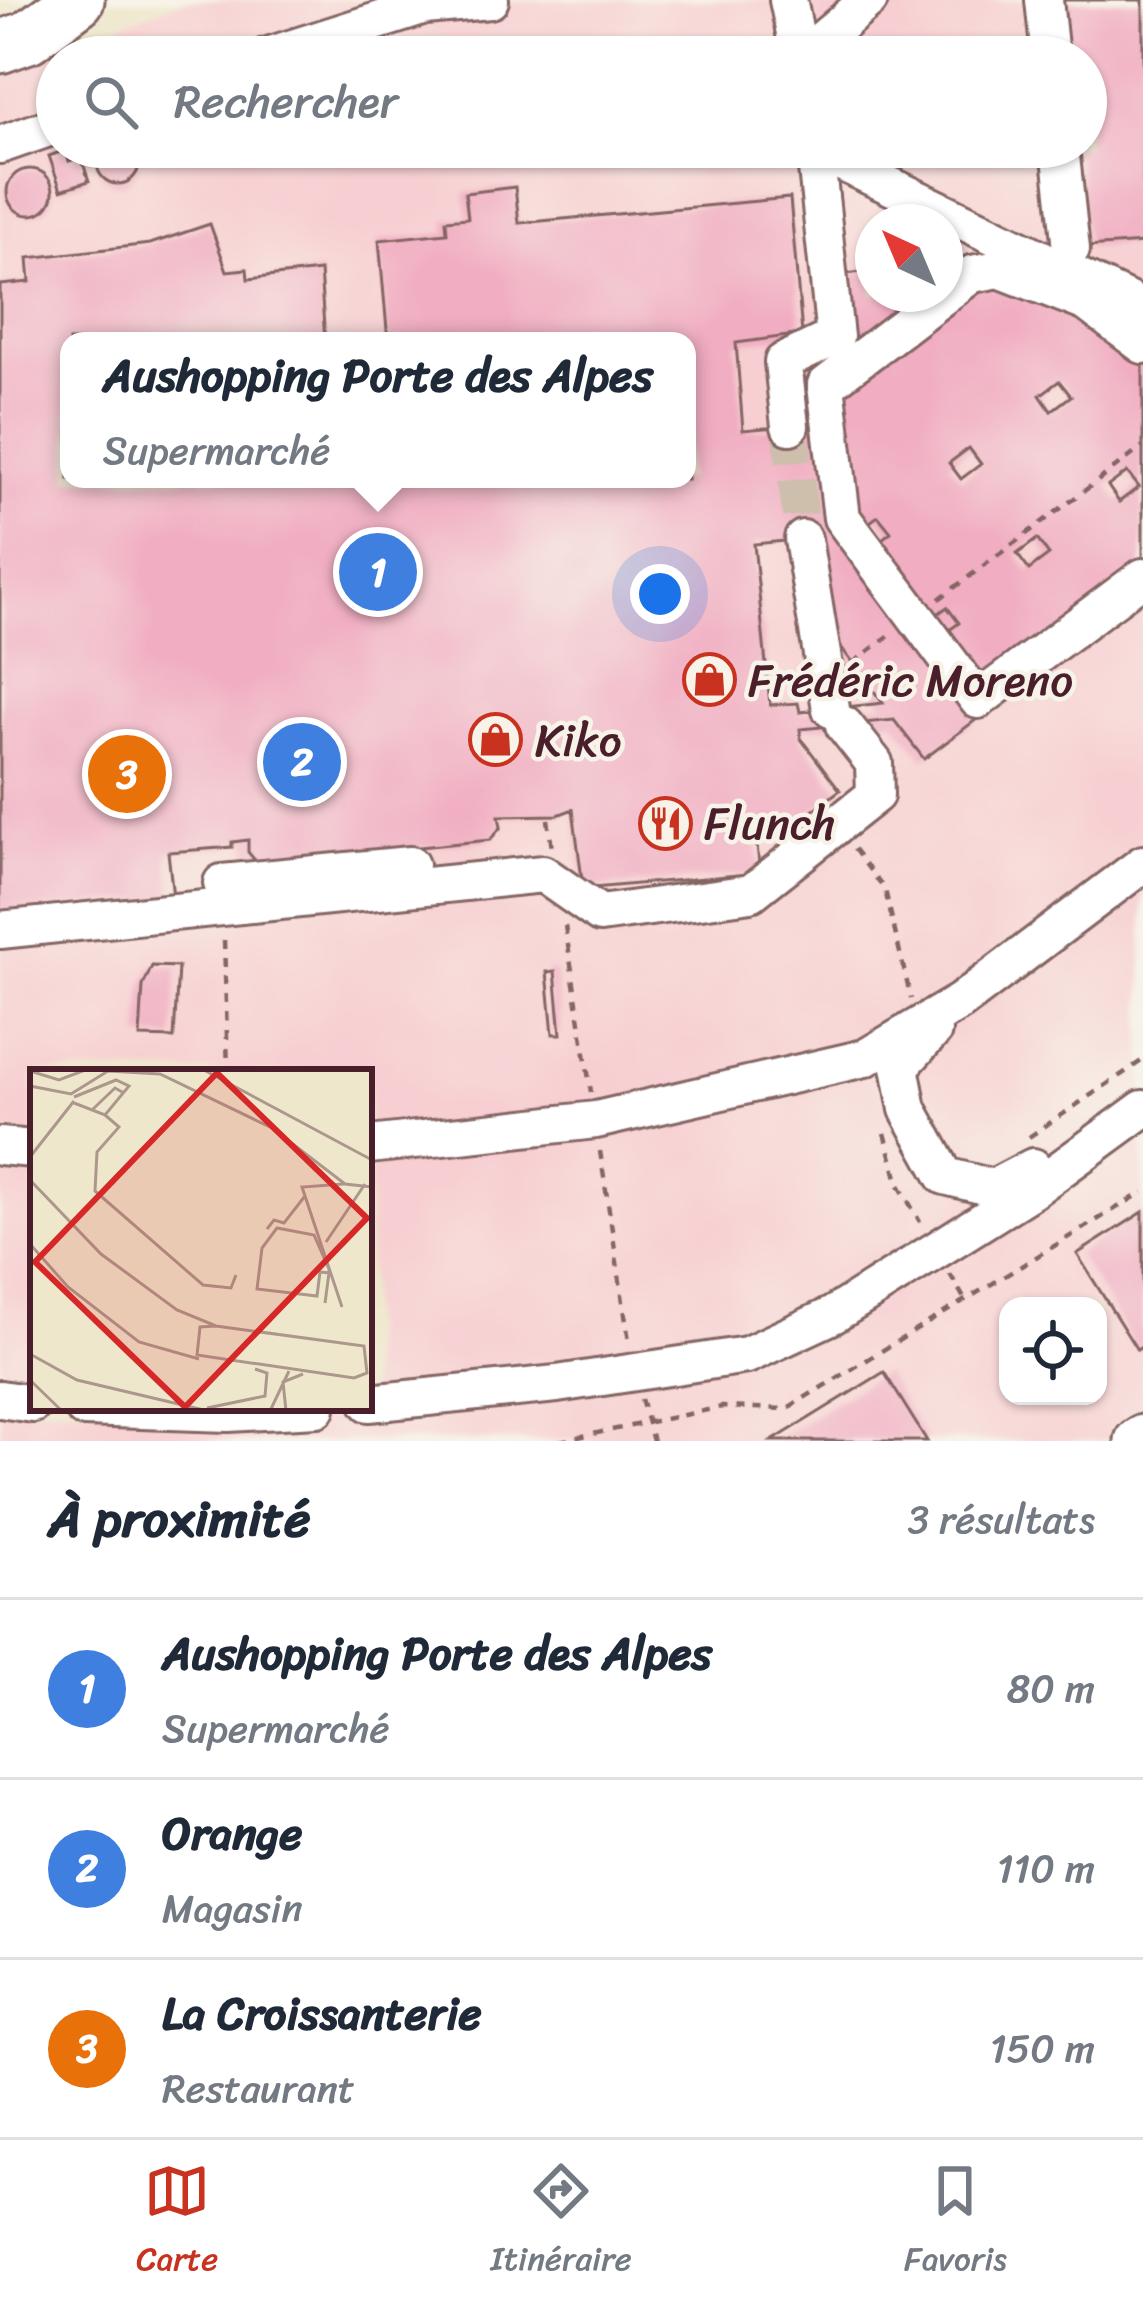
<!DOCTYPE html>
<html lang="fr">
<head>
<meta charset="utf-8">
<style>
	:root { --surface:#fff; --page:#f6f6f7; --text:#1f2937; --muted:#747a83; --line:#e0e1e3; --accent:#c8321e }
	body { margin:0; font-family:Sriracha,sans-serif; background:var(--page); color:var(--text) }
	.controls { position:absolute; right:36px; bottom:36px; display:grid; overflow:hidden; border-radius:24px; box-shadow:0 3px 9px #0004 }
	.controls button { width:108px; height:108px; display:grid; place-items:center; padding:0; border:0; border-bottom:3px solid var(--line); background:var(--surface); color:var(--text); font:60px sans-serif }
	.compass { position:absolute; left:855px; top:204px; width:108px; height:108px; border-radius:50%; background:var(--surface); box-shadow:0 3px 9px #0004; rotate:316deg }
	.you { position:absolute; left:660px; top:594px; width:42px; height:42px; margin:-30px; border:9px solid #fff; border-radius:50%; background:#1a73e8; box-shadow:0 0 0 18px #1a73e833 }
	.badge { display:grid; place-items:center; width:78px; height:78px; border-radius:50%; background:var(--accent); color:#fff; font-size:39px; font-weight:700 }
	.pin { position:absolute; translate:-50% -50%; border:6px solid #fff; box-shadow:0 3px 12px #0006 }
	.popup { position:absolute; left:60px; top:332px; width:636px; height:156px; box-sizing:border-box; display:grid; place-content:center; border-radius:24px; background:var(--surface); filter:drop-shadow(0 3px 9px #0005); font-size:39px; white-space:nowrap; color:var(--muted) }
	.popup b { font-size:45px; color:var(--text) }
	.popup::after { content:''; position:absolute; left:50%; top:100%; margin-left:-24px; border:24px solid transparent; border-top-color:var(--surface) }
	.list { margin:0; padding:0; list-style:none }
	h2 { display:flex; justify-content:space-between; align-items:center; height:156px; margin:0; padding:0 48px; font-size:51px }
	h2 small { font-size:39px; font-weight:400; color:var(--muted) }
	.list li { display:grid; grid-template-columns:78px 1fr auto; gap:36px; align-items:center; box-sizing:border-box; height:180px; padding:0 48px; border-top:3px solid var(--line) }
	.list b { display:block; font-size:45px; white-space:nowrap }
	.list p { margin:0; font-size:39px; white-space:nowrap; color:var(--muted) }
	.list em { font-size:39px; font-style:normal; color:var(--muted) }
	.icon { flex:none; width:66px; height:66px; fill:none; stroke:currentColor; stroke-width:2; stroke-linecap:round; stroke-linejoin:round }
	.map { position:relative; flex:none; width:1143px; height:1441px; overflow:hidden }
	.search { position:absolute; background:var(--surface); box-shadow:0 3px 9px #0004; left:36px; right:36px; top:36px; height:132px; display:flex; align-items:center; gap:30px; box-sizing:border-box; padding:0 42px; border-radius:66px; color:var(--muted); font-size:45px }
	.sheet { height:696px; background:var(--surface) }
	nav { display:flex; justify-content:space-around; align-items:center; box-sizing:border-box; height:168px; border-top:3px solid var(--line); background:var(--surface); font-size:33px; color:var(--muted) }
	nav a { display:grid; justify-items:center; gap:6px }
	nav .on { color:var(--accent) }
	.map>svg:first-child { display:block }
	.built { fill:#f7cfd2; fill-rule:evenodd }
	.building { fill:#f1adc2; fill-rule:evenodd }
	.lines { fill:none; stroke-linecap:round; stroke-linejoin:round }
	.minor-tunnel { stroke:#cebfac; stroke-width:36; stroke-dasharray:36 18; stroke-linecap:butt }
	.minor-casing { stroke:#846563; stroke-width:42 }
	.major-casing { stroke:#846563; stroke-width:51 }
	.highway-casing { stroke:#846563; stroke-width:57 }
	.path { stroke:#846563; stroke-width:4.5; stroke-dasharray:9 9; stroke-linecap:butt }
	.minor { stroke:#fff; stroke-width:36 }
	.major { stroke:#fff; stroke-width:45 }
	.highway { stroke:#fff; stroke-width:51 }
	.labels { text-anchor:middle; stroke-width:9; stroke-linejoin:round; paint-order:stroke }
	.poi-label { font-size:45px; fill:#4a1f2b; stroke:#f7f3e8; text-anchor:start }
	.inset-road { fill:none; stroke:#ad978c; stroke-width:3 }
	.view { fill:#d62828; fill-opacity:0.15; stroke:#d62828; stroke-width:6 }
	.inset-edge { fill:none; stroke:#4a1f2b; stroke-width:6 }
</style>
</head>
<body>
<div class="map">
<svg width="1143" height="1441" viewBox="0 0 1143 1441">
	<rect width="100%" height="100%" fill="#f7f3e8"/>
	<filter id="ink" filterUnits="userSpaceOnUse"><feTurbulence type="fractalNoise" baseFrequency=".00833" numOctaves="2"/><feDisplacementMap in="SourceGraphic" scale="24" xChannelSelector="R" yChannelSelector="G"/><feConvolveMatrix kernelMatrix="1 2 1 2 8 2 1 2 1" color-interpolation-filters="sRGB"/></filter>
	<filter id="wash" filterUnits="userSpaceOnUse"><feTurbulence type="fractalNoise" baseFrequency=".004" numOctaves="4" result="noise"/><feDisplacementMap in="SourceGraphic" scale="48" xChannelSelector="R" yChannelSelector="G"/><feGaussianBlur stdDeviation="2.7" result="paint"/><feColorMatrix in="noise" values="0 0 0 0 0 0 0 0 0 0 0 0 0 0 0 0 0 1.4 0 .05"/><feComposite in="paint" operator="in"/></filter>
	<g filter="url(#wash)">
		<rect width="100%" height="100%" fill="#efe7cc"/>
		<path class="built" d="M185 0H1143V1417L1104 1441H0V71ZM57 57H1086V147H57ZM873 222H945V294H873ZM69 341H687V479H69ZM33 1072H369V1408H33ZM1008 1306H1098V1396H1008Z"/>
		<g id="blocks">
			<g class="building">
				<polygon points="1063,0 1143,0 1143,243 1087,247 1077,147 1086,147 1086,57 1069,57"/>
				<circle cx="118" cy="163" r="21"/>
				<polygon points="66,150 69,161 81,157 89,181 61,190 49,156"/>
				<circle cx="30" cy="192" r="23"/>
				<path d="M515 187 519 223 790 198 802 334 736 343 743 430 802 425 800 393 852 353 844 274 873 271V294H945V264L1008 258 1143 324V594L924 759 894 720 800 729 801 739 840 790 807 815 782 818 783 833 756 836 760 873 593 888 582 879 573 809 558 815 499 816 501 827 490 840 257 863 248 852V840L232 842V847L168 852 173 897 0 912V285L30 282 28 258 150 244 210 224 227 271 247 269 248 279 320 271 325 341H69V479H687V341H388L379 240 447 233 446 220 468 218 465 193ZM1059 381 1071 396 1051 411 1040 395ZM969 448 981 464 961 479 949 463ZM1127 472 1139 487 1119 502 1108 486ZM878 516 891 532 872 547 859 530ZM814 538 822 622 883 703 800 712 798 703 770 705 754 544ZM1037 539 1049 555 1029 570 1017 554ZM947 607 959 623 940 637 928 621Z"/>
				<polygon points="152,966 178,967 174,1038 140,1037 143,986"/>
				<polygon points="555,971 561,1034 553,1034 547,972"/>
				<polygon points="1143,1212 1143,1346 1137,1350 1077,1254"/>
				<polygon points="884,1372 927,1441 772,1441"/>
			</g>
		</g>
	</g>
	<g filter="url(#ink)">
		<use href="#blocks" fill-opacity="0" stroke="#846563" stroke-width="3"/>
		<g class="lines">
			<polyline class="minor-tunnel" points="790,426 803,539"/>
			<defs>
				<g id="minor">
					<polyline points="788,0 800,57"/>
					<polyline points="1044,0 1050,57"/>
					<polyline points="265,57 425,6 490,0"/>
					<polyline points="802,57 869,0"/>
					<polyline points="0,145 57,125"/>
					<polyline points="810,147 1143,308"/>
					<polyline points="1060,147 1071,249"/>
					<polyline points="1143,345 1087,303 999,269 972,274 826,385 842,518 978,700 1143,577"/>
					<polyline points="790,426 783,362 835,337 815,150"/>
					<polyline points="803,539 831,709"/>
					<polyline points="222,883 410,865"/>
					<polyline points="0,930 543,874 600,914 751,893 875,795 874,763 844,725"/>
					<polyline points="933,1031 900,1067 908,1109 945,1176 993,1188 1033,1167"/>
					<polyline points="369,1145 596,1120 865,1058 960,1002 1143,864"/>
					<polyline points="0,1146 33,1149"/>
					<polyline points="0,1399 33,1404"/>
					<polyline points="369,1403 557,1384 747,1355 833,1315 1032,1190 1143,1109"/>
					<polyline points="83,1408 228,1413 317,1408"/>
				</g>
				<polyline id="major" points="1138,1441 1143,1438"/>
				<polyline id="highway" points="0,47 28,37 78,0"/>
			</defs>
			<use href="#minor" class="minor-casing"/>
			<use href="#major" class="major-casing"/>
			<use href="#highway" class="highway-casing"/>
			<g class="path">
				<polyline points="939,599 1143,447"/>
				<polyline points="853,663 891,634"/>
				<polyline points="548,819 552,849"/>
				<polyline points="854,849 885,890 911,999"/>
				<polyline points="565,926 591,1092"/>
				<polyline points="224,940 228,1072"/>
				<polyline points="885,1133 899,1185 920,1222"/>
				<polyline points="1029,1137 1143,1060"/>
				<polyline points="600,1151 629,1341"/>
				<polyline points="950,1274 965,1300"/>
				<polyline points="641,1399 653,1441"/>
				<polyline points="559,1441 722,1407 786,1409 1143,1192"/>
			</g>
			<use href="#minor" class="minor"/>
			<use href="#major" class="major"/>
			<use href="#highway" class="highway"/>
		</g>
	</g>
	<defs>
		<symbol id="shop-ring" viewBox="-11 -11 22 22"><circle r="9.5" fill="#f7f3e8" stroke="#c8321e" stroke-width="1.5"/><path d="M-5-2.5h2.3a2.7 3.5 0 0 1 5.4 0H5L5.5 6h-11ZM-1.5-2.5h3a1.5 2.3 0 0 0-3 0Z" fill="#c8321e"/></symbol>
		<symbol id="restaurant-ring" viewBox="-11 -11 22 22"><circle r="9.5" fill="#f7f3e8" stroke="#c8321e" stroke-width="1.5"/><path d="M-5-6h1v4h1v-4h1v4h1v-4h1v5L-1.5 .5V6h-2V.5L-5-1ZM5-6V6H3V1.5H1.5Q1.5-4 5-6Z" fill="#c8321e"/></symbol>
	</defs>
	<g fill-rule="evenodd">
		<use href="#shop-ring" x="680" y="650" width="59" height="59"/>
		<use href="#shop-ring" x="466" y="710" width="59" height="59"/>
		<use href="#restaurant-ring" x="636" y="794" width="59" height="59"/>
	</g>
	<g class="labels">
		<g class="poi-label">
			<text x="748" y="696">Frédéric Moreno</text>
			<text x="535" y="756">Kiko</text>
			<text x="704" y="839">Flunch</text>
		</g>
	</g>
	<g transform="translate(30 1069)">
		<rect width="342" height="342" fill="#efe7cc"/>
		<path class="inset-road" d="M172 0 342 91M0 2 29 11 58 0M0 17 41 25 78 2 130 5 242 59 315 115 342 118M44 28 86 11 99 17 75 46 44 34M63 40 85 19 94 24M75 46 89 58 67 83 65 122 173 216 201 219 206 206M0 88 44 32M0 111 71 185 147 241 186 257 334 277 337 304 324 309 167 286 170 258 186 257M237 160 244 151 254 154 275 127M296 173 335 115M0 175 38 218 109 273 169 290M295 234 299 204V200L284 166 247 159 232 179 227 220 287 227 290 203 299 204M312 238 272 118 314 115M0 285 47 311 178 342M0 311 32 342M177 339 235 327 237 304 225 300M240 342 259 302M256 342 253 313 273 305"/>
		<path class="view" d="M187 4 337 149 155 338 5 193Z"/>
		<rect width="342" height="342" class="inset-edge"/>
	</g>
</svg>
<div class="controls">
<button><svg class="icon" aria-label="locate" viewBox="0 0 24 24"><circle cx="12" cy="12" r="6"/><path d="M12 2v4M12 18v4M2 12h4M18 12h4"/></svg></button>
</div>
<svg class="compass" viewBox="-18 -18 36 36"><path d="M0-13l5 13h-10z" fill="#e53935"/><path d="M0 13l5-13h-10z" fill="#747a83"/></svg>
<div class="you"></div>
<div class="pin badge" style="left:378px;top:572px;background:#3f7fe0">1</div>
<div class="popup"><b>Aushopping Porte des Alpes</b>Supermarché</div>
<div class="pin badge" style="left:302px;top:762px;background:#3f7fe0">2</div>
<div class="pin badge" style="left:127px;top:774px;background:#e8710a">3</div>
<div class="search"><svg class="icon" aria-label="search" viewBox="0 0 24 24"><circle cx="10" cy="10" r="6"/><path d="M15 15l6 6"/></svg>Rechercher</div>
</div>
<section class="sheet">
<h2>À proximité<small>3 résultats</small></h2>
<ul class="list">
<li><span class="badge" style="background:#3f7fe0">1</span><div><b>Aushopping Porte des Alpes</b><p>Supermarché</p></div><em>80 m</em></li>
<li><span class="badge" style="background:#3f7fe0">2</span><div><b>Orange</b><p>Magasin</p></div><em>110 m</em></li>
<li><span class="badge" style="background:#e8710a">3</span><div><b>La Croissanterie</b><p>Restaurant</p></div><em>150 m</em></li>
</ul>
</section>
<nav>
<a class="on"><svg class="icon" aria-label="map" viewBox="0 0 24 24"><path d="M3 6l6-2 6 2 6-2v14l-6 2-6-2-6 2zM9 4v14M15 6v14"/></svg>Carte</a>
<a><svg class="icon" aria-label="directions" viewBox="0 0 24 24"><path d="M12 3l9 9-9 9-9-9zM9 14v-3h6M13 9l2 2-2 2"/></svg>Itinéraire</a>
<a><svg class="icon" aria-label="saved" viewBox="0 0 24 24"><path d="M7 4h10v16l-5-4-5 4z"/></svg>Favoris</a>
</nav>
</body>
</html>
